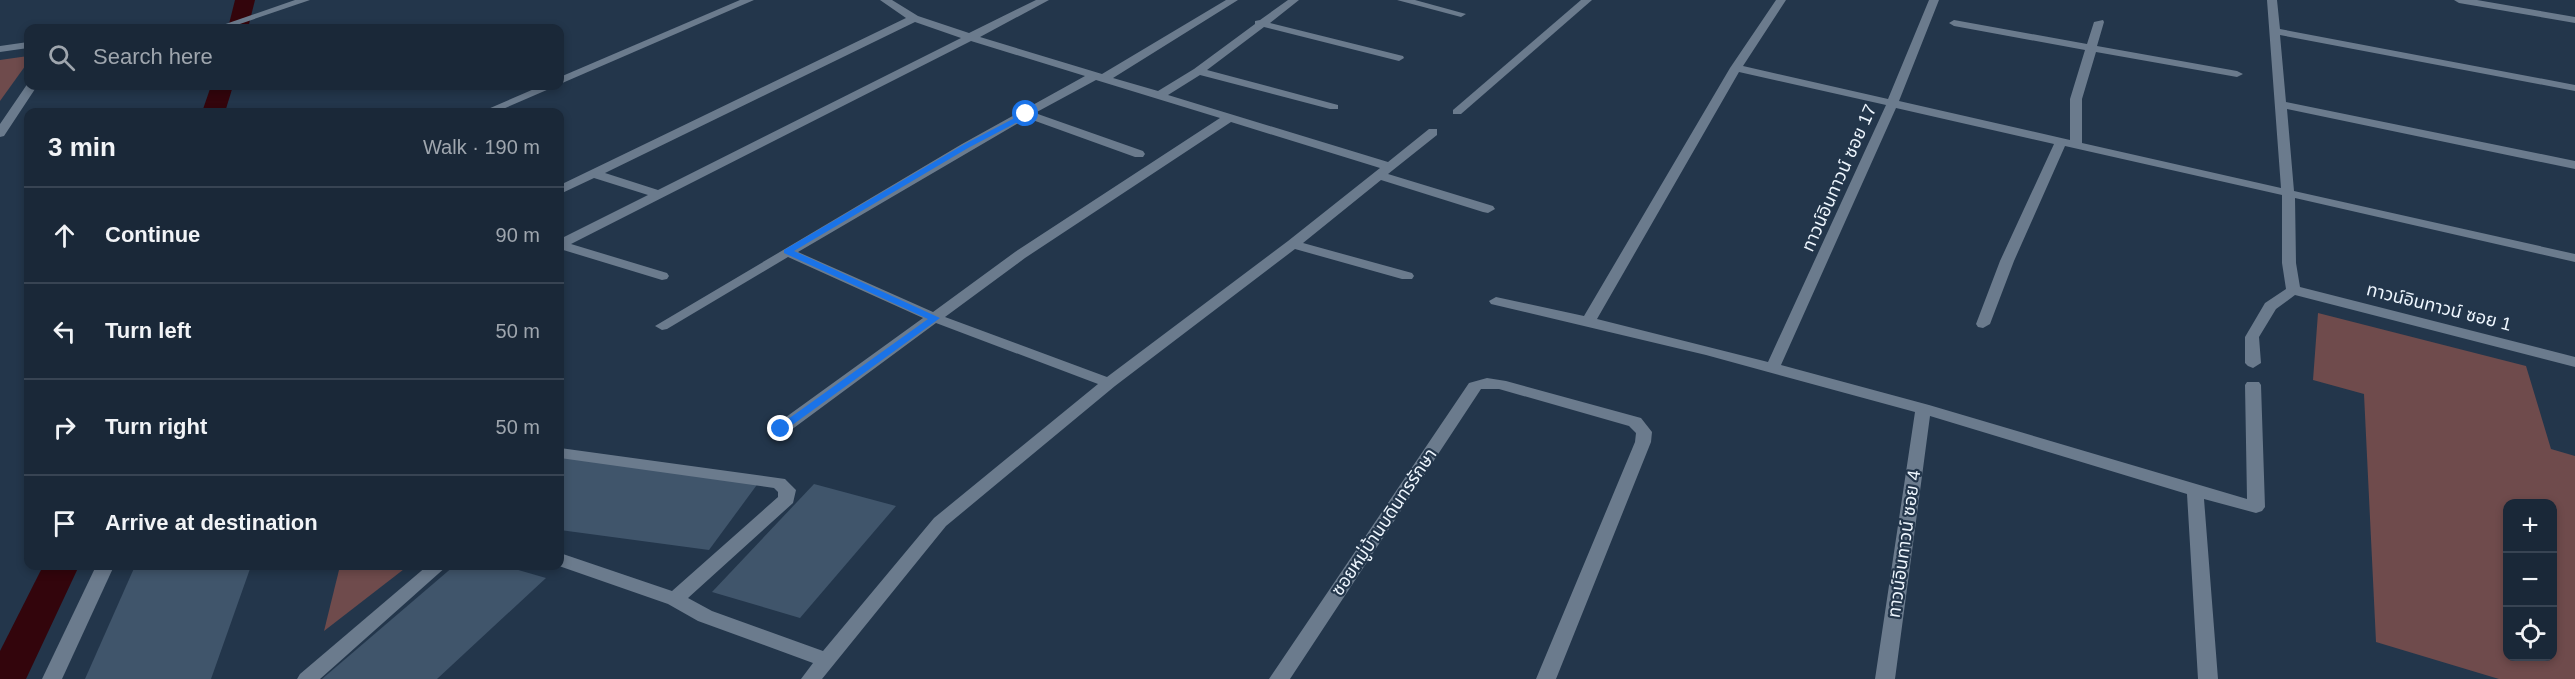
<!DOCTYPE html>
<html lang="en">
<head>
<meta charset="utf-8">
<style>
	:root { --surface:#1a2838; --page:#273443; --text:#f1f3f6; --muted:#9fa6ae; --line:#384453 }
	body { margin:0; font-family:Helvetica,"Noto Sans Thai",sans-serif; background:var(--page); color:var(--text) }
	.controls { position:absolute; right:18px; bottom:18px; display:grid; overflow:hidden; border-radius:12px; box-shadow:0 3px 9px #0003 }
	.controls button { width:54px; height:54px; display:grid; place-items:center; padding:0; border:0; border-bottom:2px solid var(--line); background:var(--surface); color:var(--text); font:30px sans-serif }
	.stop { position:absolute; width:18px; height:18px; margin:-14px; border:4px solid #1a73e8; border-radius:50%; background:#fff }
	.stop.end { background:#1a73e8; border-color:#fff; box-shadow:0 2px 6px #0008 }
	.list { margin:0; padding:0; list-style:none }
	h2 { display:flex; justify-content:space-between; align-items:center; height:78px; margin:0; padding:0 24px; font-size:26px }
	h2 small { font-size:20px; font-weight:400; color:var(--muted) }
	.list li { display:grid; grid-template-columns:39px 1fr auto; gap:18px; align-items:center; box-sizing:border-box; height:96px; padding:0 24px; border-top:2px solid var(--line) }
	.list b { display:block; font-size:22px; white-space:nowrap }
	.list em { font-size:20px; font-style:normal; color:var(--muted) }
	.icon { flex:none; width:33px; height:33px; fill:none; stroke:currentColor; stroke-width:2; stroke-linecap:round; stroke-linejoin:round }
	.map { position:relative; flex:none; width:2575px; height:679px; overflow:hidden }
	.search { position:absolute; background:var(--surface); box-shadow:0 3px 9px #0003; left:24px; top:24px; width:540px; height:66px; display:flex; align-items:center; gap:15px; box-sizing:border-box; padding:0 21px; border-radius:12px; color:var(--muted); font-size:22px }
	.panel { position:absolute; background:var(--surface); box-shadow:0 3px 9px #0003; left:24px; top:108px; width:540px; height:462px; border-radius:12px }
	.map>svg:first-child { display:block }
	.green { fill:#6f4b4c; fill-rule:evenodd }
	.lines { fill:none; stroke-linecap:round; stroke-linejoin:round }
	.canal { fill:#33050c; fill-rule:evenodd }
	.building { fill:#40556b }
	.minor { fill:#6b7b8d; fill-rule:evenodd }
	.route { fill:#1a73e8 }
	.labels { text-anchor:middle; stroke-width:4.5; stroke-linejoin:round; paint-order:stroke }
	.street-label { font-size:18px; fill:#eef6fe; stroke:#23364b }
</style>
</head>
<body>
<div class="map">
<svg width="2575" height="679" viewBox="0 0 2575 679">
	<rect width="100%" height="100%" fill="#23364b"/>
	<g class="green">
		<polygon points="28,56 28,62 0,101 0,60"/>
		<path d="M2318 313 2526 366 2551 449 2575 456V679H2499L2376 642 2364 394 2313 380ZM2508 504H2552V656H2508Z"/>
		<polygon points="340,566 408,566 324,631"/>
	</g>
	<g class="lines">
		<g class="canal">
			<polygon points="235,0 255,0 248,28 228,28"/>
			<polygon points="211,86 233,86 225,112 202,112"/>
			<polygon points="43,566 79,566 26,679 0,679 0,651"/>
		</g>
	</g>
	<g class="building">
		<polygon points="560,456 759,482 709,550 560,530"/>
		<polygon points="814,484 896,506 800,618 712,592"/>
		<polygon points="135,566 251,566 211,679 85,679"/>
		<polygon points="454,566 505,566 546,578 437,679 322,679"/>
	</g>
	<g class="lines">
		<g class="minor">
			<polygon points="295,0 310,0 228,28 214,28"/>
			<polygon points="740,0 754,0 560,84 560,77"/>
			<path d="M880 0H892L918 16 969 33 1036 0H1049L980 37 1102 74 1226 0H1238L1113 78 1158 91 1194 69 1255 24V21L1260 20 1288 0H1299L1270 23 1403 56 1404 58 1399 61 1264 27 1207 70 1338 105V109H1330L1200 75 1168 95 1388 162 1429 129H1437V135L1388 174 1493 206 1495 209 1488 213 1483 212 1381 180 1303 243 1412 273 1414 276 1412 279H1402L1295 249 1115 386 946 526 822 679H801L813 663 698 621 668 604 559 566 560 553 672 591 778 497V492L774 488 560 458V448L785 479 796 490 793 503 688 598 712 611 823 651 934 518 1098 384 936 323 787 433H775L773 429 775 425 923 318 788 257 667 329 662 330 655 326 962 144 1085 76 971 41 571 244 667 273 669 276 667 279 662 280 560 249V239L648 195 594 178 560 194V185L906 18ZM915 22 961 38 658 190 605 173ZM1096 80 1220 118 1015 252 933 312 798 252 1027 118 1135 157H1143L1145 154 1143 151 1035 113ZM1231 122 1380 168 1288 241 1107 377 945 317 1025 258Z"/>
			<polygon points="1397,0 1415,0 1466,14 1461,17"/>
			<polygon points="1581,0 1592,0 1461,114 1453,114 1453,110"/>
			<path d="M1776 0H1786L1743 66 1888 99 1929 0H1939L1899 101 2070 140V99L2085 50 1954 26 1949 23 1954 20 2087 44 2094 22 2103 20 2104 22 2097 46 2237 71 2243 74 2237 77 2096 52 2082 99V143L2281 188 2267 0H2277L2280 29 2575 85V91L2280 35 2286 102 2575 161V169L2287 109 2294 191 2575 254V262L2295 198 2296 263 2300 287 2575 357V367L2295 295 2276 309 2259 337 2261 363 2253 368 2248 366 2245 363V337L2265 303 2286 289 2282 263V195L2065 146 2014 261 1990 324 1983 328 1978 327 1976 324 2000 261 2054 144 1896 108 1781 365 1929 405 2247 499 2245 385 2247 382H2259L2261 385 2265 507 2262 511 2256 513 2204 499 2218 679H2198L2187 494 1930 416 1895 679H1875L1915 412 1706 355 1491 304 1489 301 1496 297 1584 316 1730 68ZM1739 72 1886 105 1768 362 1597 319Z"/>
			<polygon points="2454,0 2477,0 2575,17 2575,23 2459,3"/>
			<polygon points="28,42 28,48 0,52 0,46"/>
			<polygon points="28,83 28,86 37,86 4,136 0,137 0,124"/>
			<polygon points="541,86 556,86 496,112 481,112"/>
			<polygon points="1487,378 1506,381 1641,418 1652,432 1651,442 1556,679 1536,679 1635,442 1636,433 1629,426 1499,389 1481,389 1290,679 1269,679 1469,383"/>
			<polygon points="96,566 114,566 62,679 42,679"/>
			<polygon points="427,566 447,566 320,679 297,679 300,674"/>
		</g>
	</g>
	<polygon class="route" points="1026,112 1030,114 1029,116 968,148 794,251 940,318 784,431 777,431 777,427 928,319 784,253 784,250 963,145"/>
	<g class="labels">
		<g class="street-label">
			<text transform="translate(1839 178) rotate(-66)" y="6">ทาวน์อินทาวน์ ซอย 17</text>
			<text transform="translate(2439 307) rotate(14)" y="6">ทาวน์อินทาวน์ ซอย 1</text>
			<text transform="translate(1384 522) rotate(-56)" y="6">ซอยหมู่บ้านบดินทรรักษา</text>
			<text transform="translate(1904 544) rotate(-82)" y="6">ทาวน์อินทาวน์ ซอย 4</text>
		</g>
	</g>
</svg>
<div class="controls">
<button>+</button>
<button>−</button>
<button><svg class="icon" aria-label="locate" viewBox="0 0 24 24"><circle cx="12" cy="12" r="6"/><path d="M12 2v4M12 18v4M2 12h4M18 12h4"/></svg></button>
</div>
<div class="stop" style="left:1026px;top:114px"></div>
<div class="stop end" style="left:781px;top:429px"></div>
<div class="search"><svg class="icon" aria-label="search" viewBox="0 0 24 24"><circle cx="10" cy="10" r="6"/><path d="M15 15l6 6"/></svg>Search here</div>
<section class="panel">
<h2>3 min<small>Walk · 190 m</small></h2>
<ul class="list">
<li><svg class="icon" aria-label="ahead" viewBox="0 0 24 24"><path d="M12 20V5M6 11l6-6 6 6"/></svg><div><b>Continue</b></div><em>90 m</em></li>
<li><svg class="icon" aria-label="left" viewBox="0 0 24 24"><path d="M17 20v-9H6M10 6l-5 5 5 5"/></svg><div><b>Turn left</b></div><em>50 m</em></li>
<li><svg class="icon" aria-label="right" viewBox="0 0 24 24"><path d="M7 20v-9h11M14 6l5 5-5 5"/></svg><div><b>Turn right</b></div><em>50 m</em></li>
<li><svg class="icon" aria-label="arrive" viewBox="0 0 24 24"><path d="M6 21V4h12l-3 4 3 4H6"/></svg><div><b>Arrive at destination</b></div></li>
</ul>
</section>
</div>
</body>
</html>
